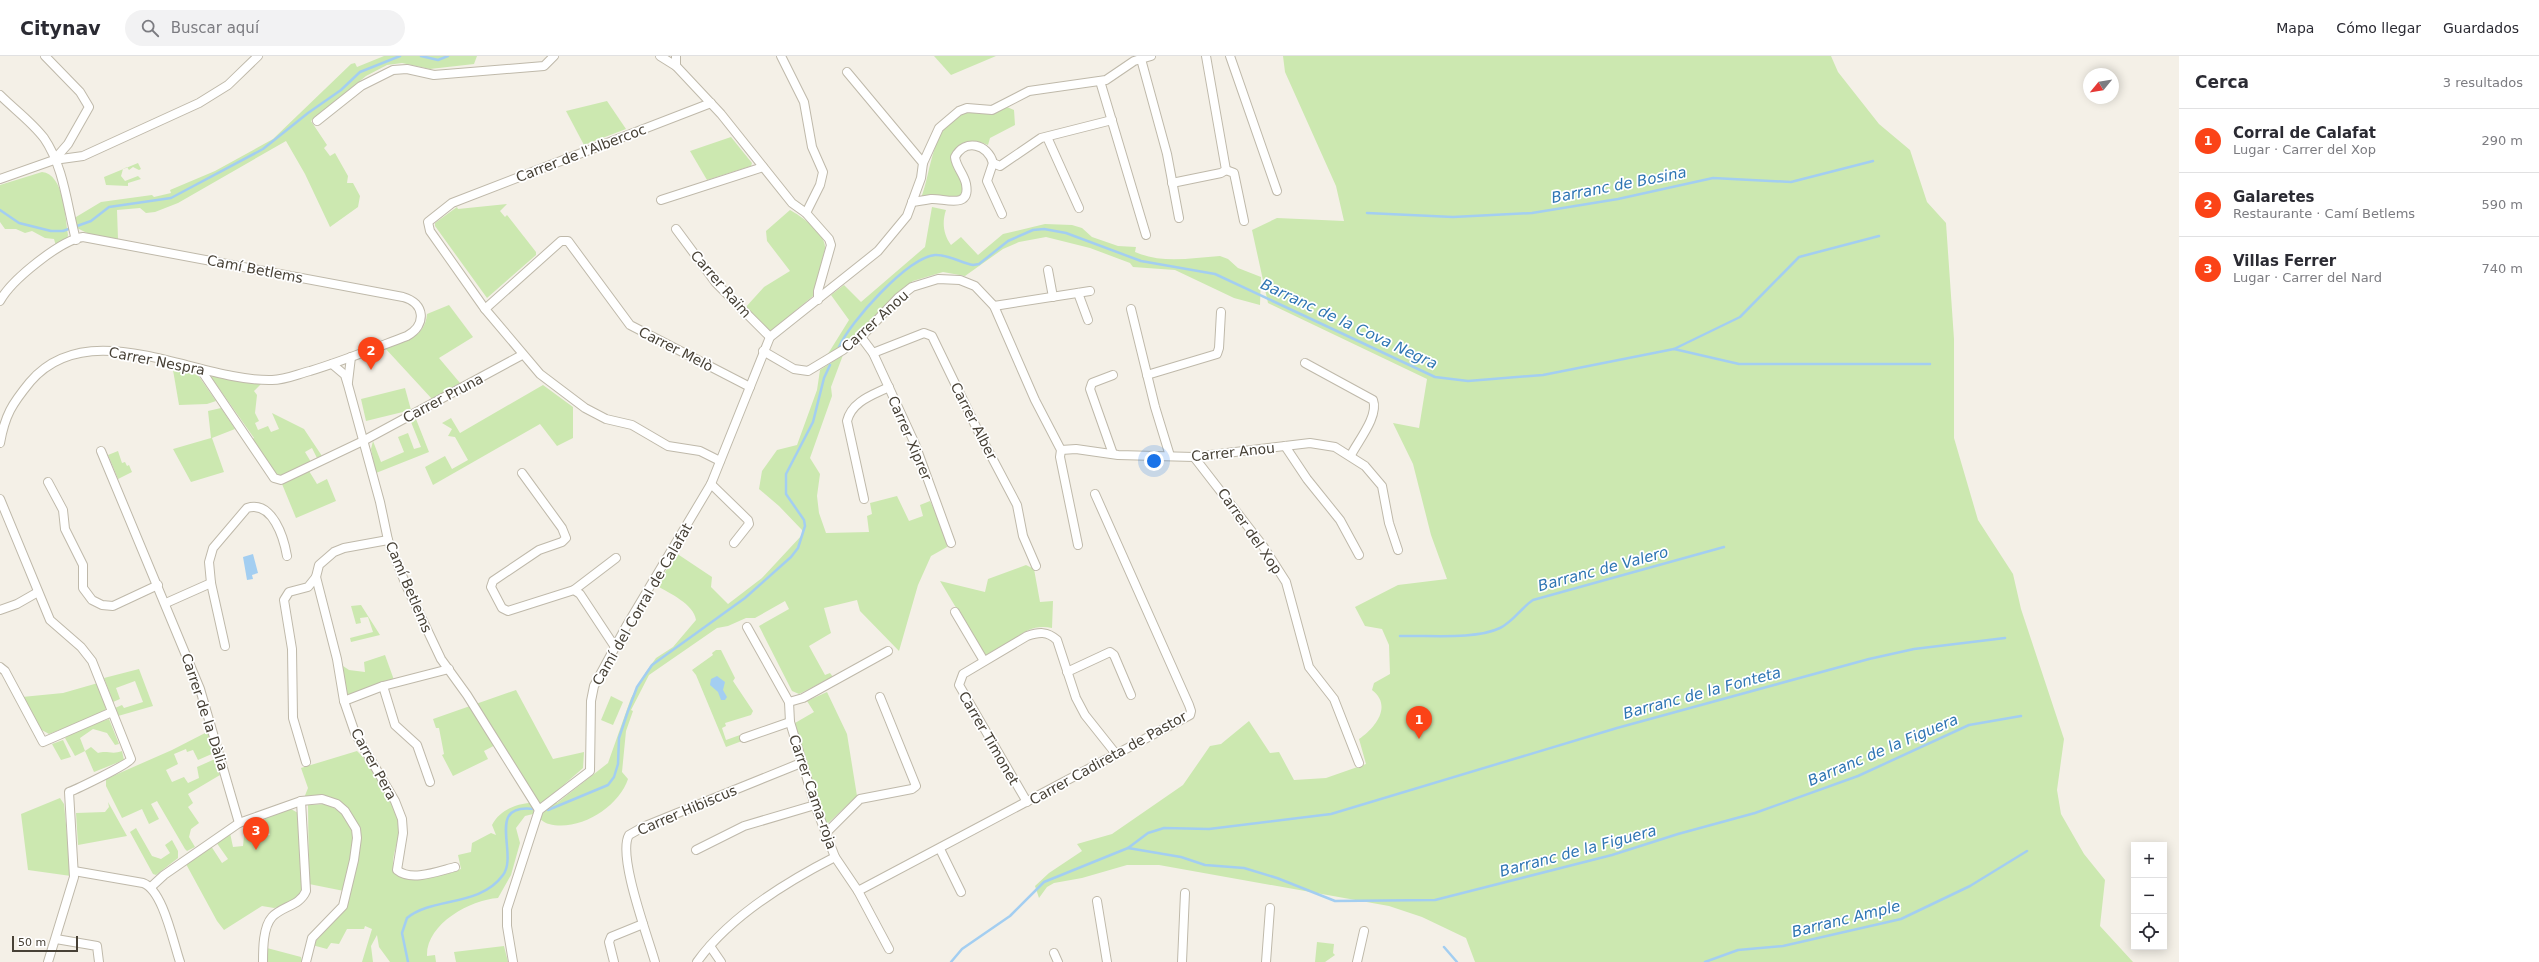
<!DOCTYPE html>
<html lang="es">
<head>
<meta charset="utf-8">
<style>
	:root { --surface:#fff; --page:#f2f2f3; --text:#2b2b33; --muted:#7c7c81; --line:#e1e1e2; --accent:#fb4317 }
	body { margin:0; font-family:"DejaVu Sans",sans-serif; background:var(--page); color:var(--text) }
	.controls { position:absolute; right:12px; bottom:12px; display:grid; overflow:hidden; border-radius:0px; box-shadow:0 2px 10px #0003 }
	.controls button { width:36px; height:36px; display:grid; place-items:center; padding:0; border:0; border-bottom:1px solid var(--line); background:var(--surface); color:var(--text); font:20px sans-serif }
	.compass { position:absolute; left:2083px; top:12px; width:36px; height:36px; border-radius:50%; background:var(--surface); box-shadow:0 2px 10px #0003; rotate:240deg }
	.scale { position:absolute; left:12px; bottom:10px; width:66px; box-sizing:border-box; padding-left:4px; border:2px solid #474136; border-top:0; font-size:11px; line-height:14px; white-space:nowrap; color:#474136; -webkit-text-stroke:3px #fff; paint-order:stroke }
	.you { position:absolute; left:1154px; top:405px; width:14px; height:14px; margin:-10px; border:3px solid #fff; border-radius:50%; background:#1a73e8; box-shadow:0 0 0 6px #1a73e833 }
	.badge { display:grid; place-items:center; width:26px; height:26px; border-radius:50%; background:var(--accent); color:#fff; font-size:13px; font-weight:700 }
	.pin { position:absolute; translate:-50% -33px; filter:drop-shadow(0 1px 2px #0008) }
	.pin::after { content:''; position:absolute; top:21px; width:14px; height:12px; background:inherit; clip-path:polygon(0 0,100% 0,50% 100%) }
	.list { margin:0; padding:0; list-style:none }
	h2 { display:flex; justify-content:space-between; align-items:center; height:52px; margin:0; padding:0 16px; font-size:17px }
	h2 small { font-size:13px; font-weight:400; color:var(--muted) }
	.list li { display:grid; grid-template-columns:26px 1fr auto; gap:12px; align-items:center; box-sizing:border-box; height:64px; padding:0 16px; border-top:1px solid var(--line) }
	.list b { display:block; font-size:15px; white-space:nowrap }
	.list p { margin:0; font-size:13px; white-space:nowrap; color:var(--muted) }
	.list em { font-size:13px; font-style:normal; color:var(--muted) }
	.icon { flex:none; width:22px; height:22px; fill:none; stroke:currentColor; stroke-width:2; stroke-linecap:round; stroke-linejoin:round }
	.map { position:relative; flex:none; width:2179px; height:906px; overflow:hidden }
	header { display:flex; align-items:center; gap:24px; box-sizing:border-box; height:56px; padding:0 20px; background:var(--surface); border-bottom:1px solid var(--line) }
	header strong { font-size:19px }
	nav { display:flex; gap:22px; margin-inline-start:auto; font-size:14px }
	.search { width:280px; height:36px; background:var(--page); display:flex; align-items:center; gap:10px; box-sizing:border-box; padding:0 14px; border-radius:22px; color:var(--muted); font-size:15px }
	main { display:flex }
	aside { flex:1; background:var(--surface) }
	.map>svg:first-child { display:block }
	.green { fill:#cce8b0 }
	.water { fill:#a3cef1 }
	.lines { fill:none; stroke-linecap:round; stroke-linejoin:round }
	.stream { stroke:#a3cef1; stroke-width:2.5 }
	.street-casing { stroke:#bfb9aa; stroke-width:10 }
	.street { stroke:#fff; stroke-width:8 }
	.labels { text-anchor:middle; stroke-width:3.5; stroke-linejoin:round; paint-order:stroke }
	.street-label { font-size:14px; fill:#474136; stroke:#fff }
	.water-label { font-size:15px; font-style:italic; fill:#2e75b3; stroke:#fff }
</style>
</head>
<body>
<header>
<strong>Citynav</strong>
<div class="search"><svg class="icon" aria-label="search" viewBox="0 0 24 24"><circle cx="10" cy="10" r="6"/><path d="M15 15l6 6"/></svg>Buscar aquí</div>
<nav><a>Mapa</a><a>Cómo llegar</a><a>Guardados</a></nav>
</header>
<main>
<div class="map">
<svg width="2179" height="906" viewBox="0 0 2179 906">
	<rect width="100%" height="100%" fill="#f4f0e7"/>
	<g class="green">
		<polygon points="384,0 477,0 474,8 430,13 402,7 387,9 366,20 311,65 327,89 324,92 330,100 335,97 348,120 347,127 353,127 360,140 358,151 330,171 305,118 286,85 178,147 155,156 146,157 140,152 117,154 118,183 89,178 77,172 74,165 76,161 101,146 152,139 154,141 171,137 170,134 215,115 273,83 351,8 355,7 357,11"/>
		<polygon points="934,0 996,0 951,19"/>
		<path d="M1283 0H1831L1838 16 1879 68 1910 94 1927 146 1946 167 1954 283V382L1978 464 2013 518 2021 553 2064 683 2057 734 2061 758 2084 798 2105 824 2100 870 2133 906H1475L1466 882 1422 861 1389 850 1159 809H1127L1082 822 1054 827 1047 831 1039 842 1035 830 1049 817 1082 795 1077 788 1112 778 1183 729 1210 690 1221 688 1249 665 1270 697 1279 696 1294 724 1326 722 1366 708 1359 683C1375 672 1393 650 1372 634L1374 627 1390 618 1389 589 1382 573 1365 570 1355 551 1398 529 1447 523 1431 479 1413 408 1393 367 1419 372 1427 323 1268 247 1252 174 1277 162 1344 165 1336 130 1285 16Z"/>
		<polygon points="607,45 626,73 584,89 566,55"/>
		<path d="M1007 51 1014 54 1015 69 990 82 988 89C971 81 960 87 951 101L962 127V137L958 141 921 142C932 115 931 67 966 57 982 52 990 62 1007 51Z"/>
		<polygon points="731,81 752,107 751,110 707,124 690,95"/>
		<polygon points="138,107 141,113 139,114 133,111 129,114 127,111 123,113 121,120 125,125 138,120 141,123 128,127 128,130 106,129 104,121"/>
		<path d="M42 116C64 118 65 161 68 179L67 184 56 190 54 183 45 182 32 175 25 177 16 173H5L0 166V129Z"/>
		<polygon points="507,148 500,155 505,161 507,159 536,196 536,199 487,242 435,170 435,167 457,151 458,153"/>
		<path d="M932 151 946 154C942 166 943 178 951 189L961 181 978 199 1003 178 1045 168 1072 169 1082 172 1092 181 1118 190 1136 191 1135 196C1163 208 1190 202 1220 200L1228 203 1238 212 1261 221 1260 249 1234 242 1175 214 1133 211 1130 207 1090 192 1046 181 1019 186 1003 193 965 220 943 216 913 225 903 232 856 280 826 301 849 264 831 239 844 229 861 246 925 191Z"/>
		<path d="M790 154C801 160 827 178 825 193L813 240 770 276 745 252 764 231 790 215 767 185 766 175Z"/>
		<path d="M449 249 473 281 439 302 460 327 432 343 385 292C405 285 425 282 427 258Z"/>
		<path d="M843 299 831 331 832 340 810 402 820 418 817 440 819 457 826 477 869 476 867 460 872 458 870 447 897 440 909 465 923 460 920 449 930 445 944 474 947 491 931 500 918 529 899 595 860 555 857 544 824 552 831 577 809 590 825 619 830 617 833 621 799 638 792 635 759 570 789 553 785 545 755 562H746L728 570 717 572 649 619 631 654 633 655 626 675 622 716 628 723C619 751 579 776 549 768 544 767 538 761 533 758L525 760 516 772 520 787 511 819 498 842C470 844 426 868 427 900L435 899 436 906H390L379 891 377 879 371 890 373 906H362L372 873 365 870 364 873H347L339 888 331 887 327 893 312 889 337 862 359 788 345 752 304 742 308 732 301 712 357 695C374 711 402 751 399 776 398 788 390 804 394 816L434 821 461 813 458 799 471 796 472 787 491 777 496 779 492 769C502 751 520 747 539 746L501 686 484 695 488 703 453 720 442 699 444 698 439 672H436L433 663 516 634 553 703 584 696 583 712 543 747H557L608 707 631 642 646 616 656 602 673 591 696 564C694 548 669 537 657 530L676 497 712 521 711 531 728 548 762 522 802 479V474L779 450 759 433 762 415 777 394 797 389 817 334 820 314Z"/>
		<polygon points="173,314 198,319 216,345 207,348 179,349"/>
		<polygon points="212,320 261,328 254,335 257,339 255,357 259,365 255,367 258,374 268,370 271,376 279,373 272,357 304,373 322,400 317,402 312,392 305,396 311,406 280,421 277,420 252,383 254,382 211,321"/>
		<polygon points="543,329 573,351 573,382 557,390 540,368 433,429 425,411 445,400 452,413 468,404 455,381 448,380 452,373 442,367 451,362 460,377"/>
		<polygon points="405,332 411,354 366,365 361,343"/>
		<polygon points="221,352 235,373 212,382 224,416 191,426 173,393 211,382 208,355"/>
		<polygon points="416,363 429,396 376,417 371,393 373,385 381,406 404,396 398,381 408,377 414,393 421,391 411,366"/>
		<polygon points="118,395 122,407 125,406 127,410 129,409 132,416 118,423 108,399"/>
		<polygon points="309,415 317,428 327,423 336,445 296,462 282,428"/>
		<path d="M1026 509 1034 513 1040 546 1053 545 1052 572C1023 565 1010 593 985 600L940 525 985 536 988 523Z"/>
		<polygon points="361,549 380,579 351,586 350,582 373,576 368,561 360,562 361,567 356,568 351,550"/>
		<polygon points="716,594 721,594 735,622 733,625 753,655 751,659 725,667 726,670 722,672 726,684 740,679 742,685 726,691 696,619 692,614 713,599 712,597"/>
		<polygon points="385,599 394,624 347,640 345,638 343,610 349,614 365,616 364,606"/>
		<polygon points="139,613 153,650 118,660 115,652 122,649 124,652 143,646 135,625 116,632 120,643 113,646 104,622"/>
		<polygon points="98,627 106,651 105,656 49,678 40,673 22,641 63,637"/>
		<polygon points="827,636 847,678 857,740 826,769 795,667 814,656 807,645"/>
		<polygon points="611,640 623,646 613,669 601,664"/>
		<path d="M109 663 119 688 115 689 107 677 93 673 80 682 85 695 91 691 98 697C107 694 112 699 122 695L124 704 94 716 85 695 75 700 65 682 76 674Z"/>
		<polygon points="209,675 214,697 198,704 193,694 187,696 186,693 174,698 178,708 166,714 172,726 184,721 188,727 199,722 197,711 215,703 220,719 188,738 193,747 188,751 199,767 191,773 189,781 195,791 187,795 185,793 157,745 151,748 159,763 149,768 142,753 122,762 106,730 106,723 172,694"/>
		<polygon points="63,684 71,701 61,704 52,688"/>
		<polygon points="60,742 64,748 71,820 28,814 21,758"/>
		<polygon points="108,746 127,780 78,789 76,757 105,756 109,751"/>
		<path d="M325 748C369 764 348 800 344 835L309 828 308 749Z"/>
		<polygon points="291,753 298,757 303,833 300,840 286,849 274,852 262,850 224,874 217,865 186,808 211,790 222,807 228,803 216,786 230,777 233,791 243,790 245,770 252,766 257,769 261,780 270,779 264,762"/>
		<polygon points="136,772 152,800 161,803 170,797 165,789 172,784 178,795 178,802 156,819 153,818 130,776"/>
		<polygon points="1317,886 1334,888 1333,897 1335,899 1325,906 1315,906"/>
		<polygon points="504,890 508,906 456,906 454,896"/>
		<polygon points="267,892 301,901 302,906 266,906"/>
	</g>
	<g class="water">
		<polygon points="253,498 258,517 252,519 253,523 247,524 243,501"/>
		<polygon points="717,620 725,626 723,634 727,641 725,644 721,644 718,636 710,629 711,623"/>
	</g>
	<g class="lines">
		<g class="stream">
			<polyline points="421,0 438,4 448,0"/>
			<polyline points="0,154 19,167 51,175 63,175 91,165 109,151 171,142 263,93 308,57 341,34 360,16 400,0"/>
			<polyline points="1367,157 1453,161 1532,157 1618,143 1713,122 1791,126 1873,105"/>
			<path d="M839 291C850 266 907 202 935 199 946 198 962 207 973 209L979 208 1008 185 1033 174 1044 173 1066 177 1141 205 1215 218 1435 321 1468 325 1543 319 1674 293 1739 308H1930"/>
			<polyline points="1674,293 1740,261 1799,201 1879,180"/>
			<path d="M1400 580C1429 579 1475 584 1500 572 1513 566 1521 552 1533 544L1724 491"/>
			<polyline points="548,754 608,729 614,721 618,708 619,682 628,655 637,631 652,609 745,542 791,501 798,492 805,470 804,464 786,438 786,418 813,366 824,322 830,309"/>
			<polyline points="1128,792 1181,801 1205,809 1244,812 1277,822 1335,845 1435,844 1612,799 1678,778 1755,757 1858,720 1969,669 2021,660"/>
			<polyline points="1444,891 1457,906"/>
			<path d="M408 906 402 877 407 862C432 841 480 851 503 819 519 798 484 746 535 753"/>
			<polyline points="951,906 962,893 1010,860 1044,826 1128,792 1148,777 1164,772 1209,773 1331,758 1617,672 1869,603 1914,593 2005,582"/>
			<polyline points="1705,906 1738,894 1783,890 1901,863 1970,830 2027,795"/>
		</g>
		<defs>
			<g id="street">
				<polyline points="45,0 80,36 89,51 68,88 54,104"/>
				<polyline points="660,0 676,10"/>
				<polyline points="676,0 676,10 721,58 792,147 806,157 829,183 831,189 818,235 818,244"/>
				<polyline points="781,0 804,46 812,91 823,116 820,129 806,157"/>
				<polyline points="1230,0 1277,135"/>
				<polyline points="1141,3 1167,98 1179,162"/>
				<polyline points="1100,25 1146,179"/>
				<path d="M0 39C14 53 32 66 44 82 64 111 67 150 76 184"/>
				<polyline points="317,65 361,30 393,14 407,13 434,19 544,10 554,0"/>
				<polyline points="1047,81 1079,152"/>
				<polyline points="923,107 939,72 959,55 967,52 992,54 1029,35 1106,24 1134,5 1151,0"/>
				<polyline points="1226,114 1234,117 1244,165"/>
				<polyline points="0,123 54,104 83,100 199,47 228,29 258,0"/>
				<polyline points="1172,127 1221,117 1226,114 1206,0"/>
				<polyline points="661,144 763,111"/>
				<path d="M912 146C919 145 925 144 931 143 944 142 971 154 966 128 964 118 956 111 955 101 965 82 988 88 993 107"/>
				<polyline points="1002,158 987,125 993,107 1000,110 1041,82 1112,64"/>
				<polyline points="676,173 716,227 770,281"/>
				<polyline points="1048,214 1053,241"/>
				<polyline points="1078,237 1088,264"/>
				<path d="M0 245C11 224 61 184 83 181L403 241C425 247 427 269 407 280 375 292 343 305 310 315 298 318 285 324 272 324 197 326 90 256 30 326 12 348 5 359 0 387"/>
				<polyline points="994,250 1090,235"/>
				<polyline points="485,253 430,175 428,166 452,147 711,47"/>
				<polyline points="1131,253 1155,351 1170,400"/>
				<polyline points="861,281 873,297 915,388 951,487"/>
				<polyline points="763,295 794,313 808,315 843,294 861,281 898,242 912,231 938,223 960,224 975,230 994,250 1035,344 1061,394 1060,401 1078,489"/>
				<polyline points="873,297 924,277 932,280 979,377 1017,449 1023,480 1036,510"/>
				<path d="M1305 307 1373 344C1379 360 1358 385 1351 399"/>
				<polyline points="332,308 345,319 348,329 380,446 388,484 406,529 441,603 467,639 539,754"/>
				<polyline points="201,314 274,422 281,424 363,385 522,299"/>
				<polyline points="1113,319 1092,327 1090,333 1113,398"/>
				<polyline points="1147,319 1217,298 1219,292 1221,256"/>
				<polyline points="348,326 351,301"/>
				<polyline points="1285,390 1307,423 1340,464 1359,499"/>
				<polyline points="1061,394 1076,393 1118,399 1194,401 1310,387 1335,391 1365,410 1382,430 1389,467 1398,494"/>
				<polyline points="101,395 200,633 239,767"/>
				<polyline points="1194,401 1263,490 1286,526 1309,611 1334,643 1359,707"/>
				<polyline points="720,405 700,395 668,390 632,369 606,363 585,352 540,318 485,253 561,185 568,185 630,269 750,331"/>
				<polyline points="522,417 562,472 566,482 562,486 539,494 493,525 491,531 502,552 508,555 574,534"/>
				<polyline points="48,426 63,454 65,473 83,509 83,532 92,544 102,549 113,550 158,529"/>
				<polyline points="711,428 748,464 749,468 734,487"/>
				<path d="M0 443 50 564 81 591 92 605 131 703C129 708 77 733 69 736L74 821 48 906"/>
				<path d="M864 443 847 365C852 345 873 339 889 331"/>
				<path d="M316 521 337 603 344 645 355 677 395 745 402 763 403 777 397 814C411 826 439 815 455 811"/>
				<polyline points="211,527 225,590"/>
				<path d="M166 547 211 527 209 506 213 492 247 452C273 444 284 483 287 500"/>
				<polyline points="0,554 17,548 38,536"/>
				<polyline points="955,556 984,605"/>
				<polyline points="747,571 789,646 790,666 815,749 835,801 858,835 1190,659 1191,655 1189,649 1095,438"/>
				<polyline points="615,591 580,538 574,534 616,502"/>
				<polyline points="0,611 5,615 43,686 112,656"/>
				<polyline points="1067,616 1110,596 1114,599 1131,639"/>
				<polyline points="383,630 395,669 417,689 430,726"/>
				<polyline points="344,645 383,630 449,613"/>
				<polyline points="789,646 803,642 888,595"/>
				<polyline points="744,682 790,666"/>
				<polyline points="306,706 293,662 292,593 284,544 289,536 308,531 316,521 319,509 334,496 344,492 388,484"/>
				<path d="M1027 746 959 629 963 618 1027 580C1039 576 1047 575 1057 584L1076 642 1085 659 1116 698"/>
				<polyline points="826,777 860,743 912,733 916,730 880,641"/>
				<polyline points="940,793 961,836"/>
				<polyline points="696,794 744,770 815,749"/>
				<path d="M74 815 143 827C163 834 173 886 180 906"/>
				<polyline points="151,831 164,819 239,767 301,745 322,743 337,748 345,755 356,773 357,782 354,804 343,850 312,882 306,906"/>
				<polyline points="858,835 889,893"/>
				<polyline points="1097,845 1107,906"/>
				<polyline points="56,883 97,890 99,906"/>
				<polyline points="710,890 721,906"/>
				<polyline points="1054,897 1058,906"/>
				<path d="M263 906C263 893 263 871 272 861 282 850 300 850 306 835L301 745"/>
				<polyline points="513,906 507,870 507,853 539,754 590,715 591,645 594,630 627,569 711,428 770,281 878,195 907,160 921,122 923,107 847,16"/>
				<polyline points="614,906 609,886 611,881 643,868"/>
				<path d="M655 906C648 881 617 799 629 779L643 771 801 707"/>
				<path d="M697 906C729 861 786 826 835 801"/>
				<polyline points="1182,906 1185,837"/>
				<polyline points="1266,906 1270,852"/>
				<polyline points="1357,906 1364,875"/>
			</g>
		</defs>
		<use href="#street" class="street-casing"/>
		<use href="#street" class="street"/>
	</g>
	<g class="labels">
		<g class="street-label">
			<text transform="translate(581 97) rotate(-21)" y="5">Carrer de l'Albercoc</text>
			<text transform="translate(255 213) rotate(11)" y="5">Camí Betlems</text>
			<text transform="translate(721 228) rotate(49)" y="5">Carrer Raïm</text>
			<text transform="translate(875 265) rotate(-42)" y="5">Carrer Anou</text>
			<text transform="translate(676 293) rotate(27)" y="5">Carrer Melò</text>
			<text transform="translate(157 305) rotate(11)" y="5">Carrer Nespra</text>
			<text transform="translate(443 342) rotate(-28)" y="5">Carrer Pruna</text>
			<text transform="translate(974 365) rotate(63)" y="5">Carrer Alber</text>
			<text transform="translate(910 382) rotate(67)" y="5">Carrer Xiprer</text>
			<text transform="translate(1233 396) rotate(-6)" y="5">Carrer Anou</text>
			<text transform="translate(1250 475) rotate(55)" y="5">Carrer del Xop</text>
			<text transform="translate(409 531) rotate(67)" y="5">Camí Betlems</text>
			<text transform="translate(642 548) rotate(-60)" y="5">Camí del Corral de Calafat</text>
			<text transform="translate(205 656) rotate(72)" y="5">Carrer de la Dàlia</text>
			<text transform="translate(989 682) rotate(60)" y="5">Carrer Timonet</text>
			<text transform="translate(1108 702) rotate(-29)" y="5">Carrer Cadireta de Pastor</text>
			<text transform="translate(374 708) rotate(61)" y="5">Carrer Pera</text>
			<text transform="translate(813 736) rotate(71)" y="5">Carrer Cama-roja</text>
			<text transform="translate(687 754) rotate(-23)" y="5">Carrer Hibiscus</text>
		</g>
		<g class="water-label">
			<text transform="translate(1619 129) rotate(-11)" y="5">Barranc de Bosina</text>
			<text transform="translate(1349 268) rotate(25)" y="5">Barranc de la Cova Negra</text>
			<text transform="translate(1603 513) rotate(-15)" y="5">Barranc de Valero</text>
			<text transform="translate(1702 637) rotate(-15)" y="5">Barranc de la Fonteta</text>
			<text transform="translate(1883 694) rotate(-23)" y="5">Barranc de la Figuera</text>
			<text transform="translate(1578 795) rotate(-15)" y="5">Barranc de la Figuera</text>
			<text transform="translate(1846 863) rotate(-14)" y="5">Barranc Ample</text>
		</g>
	</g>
</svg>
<div class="controls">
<button>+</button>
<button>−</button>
<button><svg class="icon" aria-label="locate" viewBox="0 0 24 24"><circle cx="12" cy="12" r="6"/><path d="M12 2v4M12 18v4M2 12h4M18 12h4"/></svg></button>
</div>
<svg class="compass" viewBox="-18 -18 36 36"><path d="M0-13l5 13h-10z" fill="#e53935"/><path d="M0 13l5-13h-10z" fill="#7c7c81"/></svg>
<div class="scale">50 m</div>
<div class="you"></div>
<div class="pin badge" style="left:1419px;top:683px">1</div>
<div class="pin badge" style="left:371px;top:314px">2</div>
<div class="pin badge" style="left:256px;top:794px">3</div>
</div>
<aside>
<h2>Cerca<small>3 resultados</small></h2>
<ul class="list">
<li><span class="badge">1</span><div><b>Corral de Calafat</b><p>Lugar · Carrer del Xop</p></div><em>290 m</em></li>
<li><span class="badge">2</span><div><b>Galaretes</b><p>Restaurante · Camí Betlems</p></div><em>590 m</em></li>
<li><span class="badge">3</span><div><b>Villas Ferrer</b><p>Lugar · Carrer del Nard</p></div><em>740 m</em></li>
</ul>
</aside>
</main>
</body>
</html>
